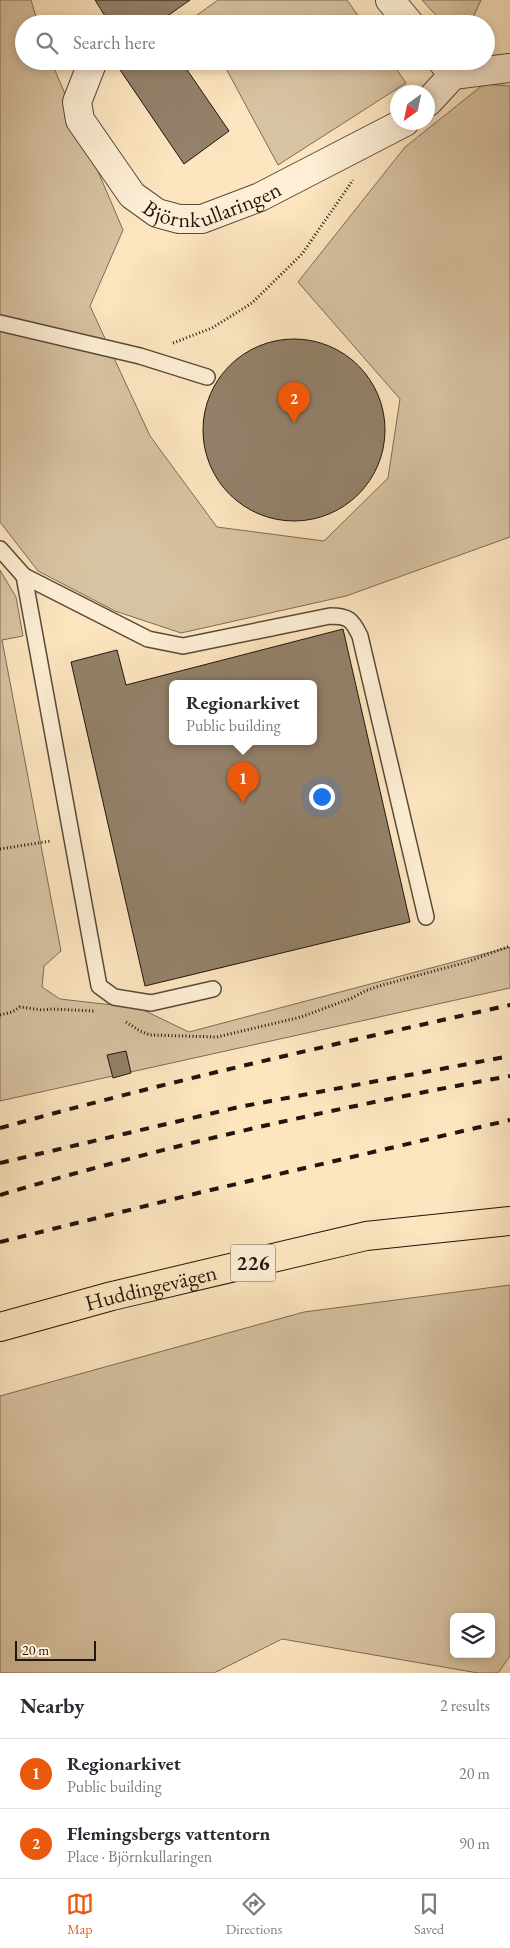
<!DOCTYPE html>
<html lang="en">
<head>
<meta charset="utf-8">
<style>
	:root { --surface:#fff; --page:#f7f7f7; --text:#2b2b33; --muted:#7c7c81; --line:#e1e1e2; --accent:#ea580c }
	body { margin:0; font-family:"EB Garamond",serif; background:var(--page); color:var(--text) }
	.controls { position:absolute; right:15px; bottom:15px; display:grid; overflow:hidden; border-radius:8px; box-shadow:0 2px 8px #0003 }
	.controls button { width:45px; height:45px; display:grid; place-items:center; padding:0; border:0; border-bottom:1px solid var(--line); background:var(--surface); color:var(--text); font:25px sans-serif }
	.compass { position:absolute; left:390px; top:85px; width:45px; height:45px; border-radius:50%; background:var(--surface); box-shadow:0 2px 8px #0003; rotate:213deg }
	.scale { position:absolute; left:15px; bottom:12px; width:81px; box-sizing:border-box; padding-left:5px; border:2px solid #21150d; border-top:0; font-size:14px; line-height:18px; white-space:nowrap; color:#21150d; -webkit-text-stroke:4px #fdeed5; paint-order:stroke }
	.you { position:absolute; left:321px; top:796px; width:18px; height:18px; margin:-12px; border:4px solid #fff; border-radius:50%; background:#1a73e8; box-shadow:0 0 0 8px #1a73e833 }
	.badge { display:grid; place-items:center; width:32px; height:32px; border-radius:50%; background:var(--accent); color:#fff; font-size:16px; font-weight:700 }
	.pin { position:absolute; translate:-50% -41px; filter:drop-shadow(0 1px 2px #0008) }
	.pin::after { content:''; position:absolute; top:26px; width:18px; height:15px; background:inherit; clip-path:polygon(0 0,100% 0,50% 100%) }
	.popup { position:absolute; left:169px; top:680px; width:148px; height:65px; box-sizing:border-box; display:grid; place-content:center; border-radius:8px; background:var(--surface); filter:drop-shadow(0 1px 4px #0005); font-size:16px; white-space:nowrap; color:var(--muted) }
	.popup b { font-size:19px; color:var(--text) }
	.popup::after { content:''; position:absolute; left:50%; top:100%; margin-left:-10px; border:10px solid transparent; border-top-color:var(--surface) }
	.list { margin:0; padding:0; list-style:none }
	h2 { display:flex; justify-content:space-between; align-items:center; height:65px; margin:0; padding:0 20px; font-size:21px }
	h2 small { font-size:16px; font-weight:400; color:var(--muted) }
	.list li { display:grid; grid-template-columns:32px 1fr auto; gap:15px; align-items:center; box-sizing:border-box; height:70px; padding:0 20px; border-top:1px solid var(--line) }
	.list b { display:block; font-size:19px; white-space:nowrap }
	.list p { margin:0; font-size:16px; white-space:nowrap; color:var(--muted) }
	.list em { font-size:16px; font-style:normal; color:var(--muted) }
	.icon { flex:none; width:28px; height:28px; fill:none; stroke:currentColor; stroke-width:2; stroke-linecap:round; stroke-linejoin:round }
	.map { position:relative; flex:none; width:510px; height:1673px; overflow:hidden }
	.search { position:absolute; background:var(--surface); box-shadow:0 2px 8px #0003; left:15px; right:15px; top:15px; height:55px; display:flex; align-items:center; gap:12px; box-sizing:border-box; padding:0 18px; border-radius:28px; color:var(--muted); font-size:19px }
	.sheet { height:205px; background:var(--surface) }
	nav { display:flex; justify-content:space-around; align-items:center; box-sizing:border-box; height:70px; border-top:1px solid var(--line); background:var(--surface); font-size:14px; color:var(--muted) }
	nav a { display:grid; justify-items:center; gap:2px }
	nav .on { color:var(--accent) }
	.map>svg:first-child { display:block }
	.green { fill:#d7c2a1; stroke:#7c6c57; fill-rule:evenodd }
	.building { fill:#93816a; stroke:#21150d; fill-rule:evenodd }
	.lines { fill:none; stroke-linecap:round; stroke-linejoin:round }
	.service-casing { stroke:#58493a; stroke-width:18 }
	.minor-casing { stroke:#58493a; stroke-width:30 }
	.primary-casing { stroke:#21150d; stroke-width:30 }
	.path { stroke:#21150d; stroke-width:3; stroke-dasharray:1 2.5; stroke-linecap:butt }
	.service { stroke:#fdeed5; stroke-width:15 }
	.minor { stroke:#fdeed5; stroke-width:28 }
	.primary { stroke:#fce5bf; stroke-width:28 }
	.rail { stroke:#21150d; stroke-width:4; stroke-dasharray:9 9; stroke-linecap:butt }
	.labels { text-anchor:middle; stroke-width:5; stroke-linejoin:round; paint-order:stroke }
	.shield { fill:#fdeed5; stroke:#635649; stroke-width:1 }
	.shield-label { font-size:21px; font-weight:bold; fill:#21150d }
	.street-label { font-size:22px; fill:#21150d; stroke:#fdeed5 }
</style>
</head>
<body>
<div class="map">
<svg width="510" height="1673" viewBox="0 0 510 1673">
	<rect width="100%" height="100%" fill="#fce5bf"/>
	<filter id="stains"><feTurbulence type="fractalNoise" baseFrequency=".004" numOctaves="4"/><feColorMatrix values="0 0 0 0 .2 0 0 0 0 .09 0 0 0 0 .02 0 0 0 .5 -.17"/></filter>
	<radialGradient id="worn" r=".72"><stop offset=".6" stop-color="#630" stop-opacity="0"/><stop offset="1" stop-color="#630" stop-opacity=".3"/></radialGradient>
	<g class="green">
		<polygon points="0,0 31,0 38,24 24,24 24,61 51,61 123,230 90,306 150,436 217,527 324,541 388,478 400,399 298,282 405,147 484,84 510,86 510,537 346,596 181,633 115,611 38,571 0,522"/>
		<polygon points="218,0 347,0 364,24 201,24 197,15"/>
		<polygon points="422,0 481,0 470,24 444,24"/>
		<polygon points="222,61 391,61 406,83 278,165"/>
		<polygon points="0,570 16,597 23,636 2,640 61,951 44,966 42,987 60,999 139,1008 189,1032 510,947 510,988 0,1101"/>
		<path d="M510 1285V1656L498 1673H478L282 1639 214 1673H0V1396L304 1312ZM454 1617H491V1654H454Z"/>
	</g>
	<g class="building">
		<polygon points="95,0 190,0 156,24 110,24"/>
		<polygon points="114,61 181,61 229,131 184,164"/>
		<circle cx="294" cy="430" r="91"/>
		<path d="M343 629 410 922 145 986 71 662 117 650 126 685ZM173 684H313V742H173Z"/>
		<polygon points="126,1051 131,1073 113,1078 107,1055"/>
	</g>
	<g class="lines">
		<defs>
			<g id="service">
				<polyline points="0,323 140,356 207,377"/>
				<polyline points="0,549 24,576 99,986 114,997 151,1003 213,989"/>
				<path d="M24 576 148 639 183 646 330 616C348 616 352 619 360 636L426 917"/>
			</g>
			<g id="minor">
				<polyline points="390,0 410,24"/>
				<path id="s1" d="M93 61 77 102 80 120 132 195 157 213 179 219H202L260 197 405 122"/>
				<polyline points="442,61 453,75 510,68"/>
				<polyline points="428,102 453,75"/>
			</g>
			<g id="primary">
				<path id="s2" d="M0 1327 112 1296 366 1236 510 1221"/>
			</g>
		</defs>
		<use href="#service" class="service-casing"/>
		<use href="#minor" class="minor-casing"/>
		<use href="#primary" class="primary-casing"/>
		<g class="path">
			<polyline points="173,343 212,328 252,303 302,254 353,180"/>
			<polyline points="0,849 51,841"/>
			<polyline points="0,1015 12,1012 20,1007 42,1010 52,1009 95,1011"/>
			<polyline points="126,1022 140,1031 150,1035 217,1037 301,1017 352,998 365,991 379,986 467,962 510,946"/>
		</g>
		<use href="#service" class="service"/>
		<use href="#minor" class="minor"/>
		<use href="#primary" class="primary"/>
		<g class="rail">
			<path d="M0 1128C169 1081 339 1043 510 1005"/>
			<polyline points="0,1163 239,1107 510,1056"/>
			<path d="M0 1195C167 1145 338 1107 510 1076"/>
			<polyline points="0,1242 198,1193 510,1120"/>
		</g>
	</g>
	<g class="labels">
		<rect class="shield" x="230.5" y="1244.5" width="45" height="37" rx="4"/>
		<g class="shield-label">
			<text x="253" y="1270">226</text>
		</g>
		<g class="street-label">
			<text dy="8" stroke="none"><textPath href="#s1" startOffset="242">Björnkullaringen</textPath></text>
			<text dy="8" stroke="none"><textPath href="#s2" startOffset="156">Huddingevägen</textPath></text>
		</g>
	</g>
	<rect width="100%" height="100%" filter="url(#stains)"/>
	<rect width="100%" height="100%" fill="url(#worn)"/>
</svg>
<div class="controls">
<button><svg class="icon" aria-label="layers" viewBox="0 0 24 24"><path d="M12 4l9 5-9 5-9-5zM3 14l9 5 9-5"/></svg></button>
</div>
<svg class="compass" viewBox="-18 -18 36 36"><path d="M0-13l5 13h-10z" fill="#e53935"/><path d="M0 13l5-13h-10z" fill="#7c7c81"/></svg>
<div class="scale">20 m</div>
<div class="you"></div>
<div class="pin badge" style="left:243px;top:803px">1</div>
<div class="popup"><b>Regionarkivet</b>Public building</div>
<div class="pin badge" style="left:294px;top:423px">2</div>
<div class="search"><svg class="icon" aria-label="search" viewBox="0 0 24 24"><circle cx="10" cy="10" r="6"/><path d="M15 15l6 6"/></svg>Search here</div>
</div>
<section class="sheet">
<h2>Nearby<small>2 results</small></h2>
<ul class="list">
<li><span class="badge">1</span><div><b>Regionarkivet</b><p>Public building</p></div><em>20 m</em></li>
<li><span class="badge">2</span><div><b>Flemingsbergs vattentorn</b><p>Place · Björnkullaringen</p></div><em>90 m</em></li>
</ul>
</section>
<nav>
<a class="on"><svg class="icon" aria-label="map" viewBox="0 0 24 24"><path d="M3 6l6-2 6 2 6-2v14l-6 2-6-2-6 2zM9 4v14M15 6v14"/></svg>Map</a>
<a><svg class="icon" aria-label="directions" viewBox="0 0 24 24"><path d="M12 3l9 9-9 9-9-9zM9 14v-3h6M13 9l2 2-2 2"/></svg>Directions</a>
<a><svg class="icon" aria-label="saved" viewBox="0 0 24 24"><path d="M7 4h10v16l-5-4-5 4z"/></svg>Saved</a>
</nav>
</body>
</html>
